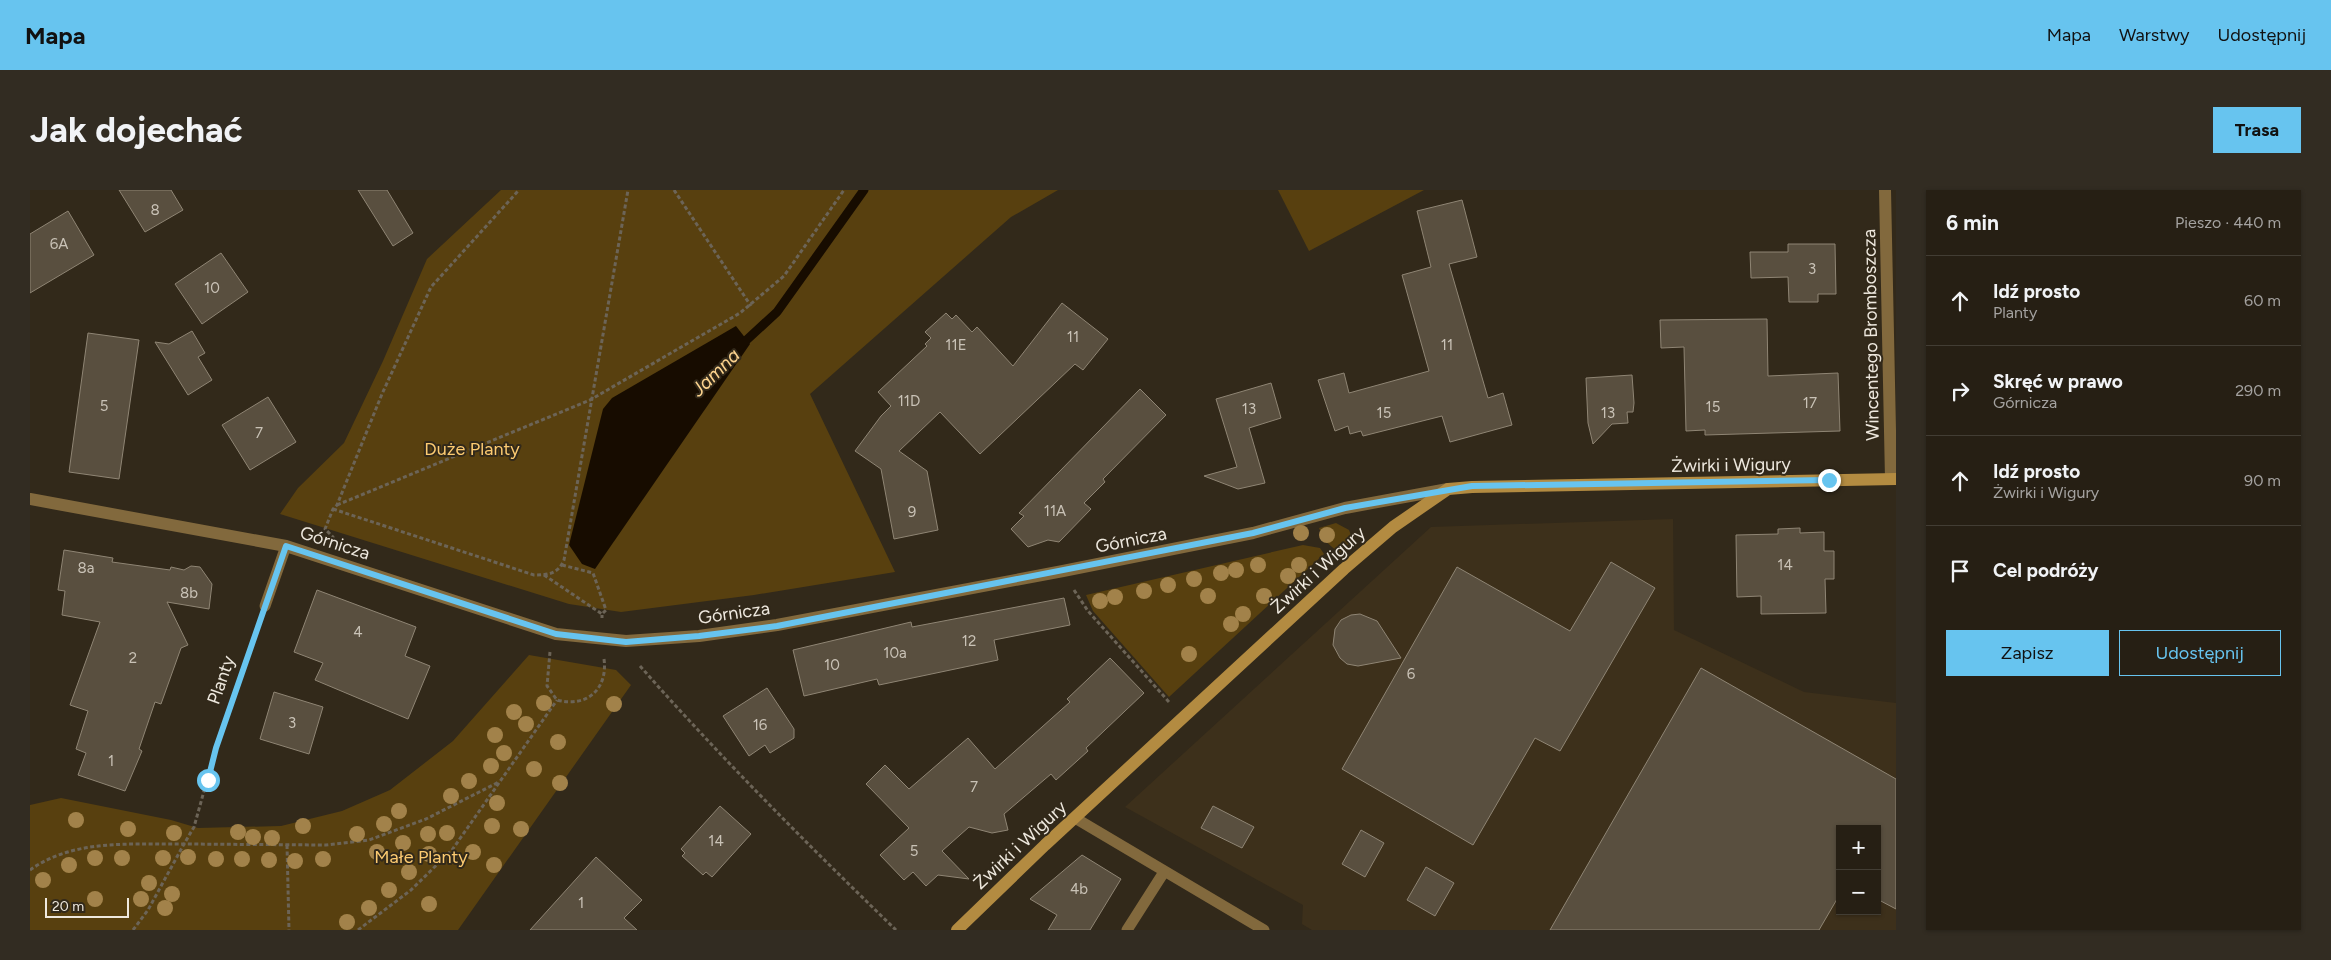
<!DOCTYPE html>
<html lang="pl">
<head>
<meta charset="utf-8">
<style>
	:root { --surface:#261f14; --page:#322c22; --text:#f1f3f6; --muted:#a4a2a0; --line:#423d34; --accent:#67c4ef }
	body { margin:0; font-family:Figtree,sans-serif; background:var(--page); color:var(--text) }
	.controls { position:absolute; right:15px; bottom:15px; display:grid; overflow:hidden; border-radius:0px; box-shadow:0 1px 4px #0004 }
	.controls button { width:45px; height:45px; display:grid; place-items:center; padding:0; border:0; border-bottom:1px solid var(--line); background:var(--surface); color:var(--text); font:25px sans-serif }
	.scale { position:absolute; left:15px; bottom:12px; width:84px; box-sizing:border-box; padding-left:5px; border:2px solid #eee8de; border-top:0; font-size:14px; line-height:18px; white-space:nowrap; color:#eee8de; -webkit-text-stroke:4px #32291a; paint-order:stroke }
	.stop { position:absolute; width:15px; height:15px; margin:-11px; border:4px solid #67c4ef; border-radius:50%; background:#fff }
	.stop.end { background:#67c4ef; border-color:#fff; box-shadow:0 1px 5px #0008 }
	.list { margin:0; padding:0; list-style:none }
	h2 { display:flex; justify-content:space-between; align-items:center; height:65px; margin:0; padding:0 20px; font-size:21px }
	h2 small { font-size:16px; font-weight:400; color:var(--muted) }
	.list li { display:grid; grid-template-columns:32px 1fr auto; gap:15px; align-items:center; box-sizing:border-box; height:90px; padding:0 20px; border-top:1px solid var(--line) }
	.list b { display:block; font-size:19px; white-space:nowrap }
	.list p { margin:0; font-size:16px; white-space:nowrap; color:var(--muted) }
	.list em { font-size:16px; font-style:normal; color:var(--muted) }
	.actions { display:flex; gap:10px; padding:15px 20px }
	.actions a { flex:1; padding:11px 0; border:1px solid var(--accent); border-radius:0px; text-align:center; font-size:18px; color:var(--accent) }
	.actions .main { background:var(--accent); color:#111 }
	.icon { flex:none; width:28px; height:28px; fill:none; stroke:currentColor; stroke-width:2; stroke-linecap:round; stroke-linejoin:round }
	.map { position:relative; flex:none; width:1866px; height:740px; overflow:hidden; border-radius:0px }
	header { display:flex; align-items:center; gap:30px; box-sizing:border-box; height:70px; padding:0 25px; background:var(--accent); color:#111 }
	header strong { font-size:24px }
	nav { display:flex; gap:28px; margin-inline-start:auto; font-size:18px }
	.intro { display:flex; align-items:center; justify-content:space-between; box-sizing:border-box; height:120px; padding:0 30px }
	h1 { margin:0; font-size:35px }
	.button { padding:12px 22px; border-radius:0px; background:var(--accent); color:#111; font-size:18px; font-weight:700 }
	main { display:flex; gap:30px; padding:0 30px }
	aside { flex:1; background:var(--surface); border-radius:0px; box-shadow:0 1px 4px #0004 }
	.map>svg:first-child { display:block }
	.built { fill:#3d301b; fill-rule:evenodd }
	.green { fill:#58400f }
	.water { fill:#170c00 }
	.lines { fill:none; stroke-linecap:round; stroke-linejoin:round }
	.stream { stroke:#170c00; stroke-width:9 }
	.building { fill:#594f3f; stroke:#8f8574 }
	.path { stroke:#6c6457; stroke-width:3; stroke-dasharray:4 2.5; stroke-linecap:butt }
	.lane { stroke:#82693d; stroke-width:11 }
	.street { stroke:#82693d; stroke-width:12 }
	.secondary { stroke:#b38b41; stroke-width:12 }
	.tree { fill:#a2824a }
	.route { stroke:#67c4ef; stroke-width:6 }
	.labels { text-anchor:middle; stroke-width:4; stroke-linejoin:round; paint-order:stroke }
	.number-label { font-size:15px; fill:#c9c2b6 }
	.street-label { font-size:18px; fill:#eee8de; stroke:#32291a }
	.park-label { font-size:18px; fill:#fdcb71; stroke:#32291a }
	.water-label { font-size:19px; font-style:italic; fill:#fcd38e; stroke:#32291a }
</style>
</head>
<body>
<header>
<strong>Mapa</strong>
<nav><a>Mapa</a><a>Warstwy</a><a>Udostępnij</a></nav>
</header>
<div class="intro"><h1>Jak dojechać</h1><a class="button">Trasa</a></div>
<main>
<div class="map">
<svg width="1866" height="740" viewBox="0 0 1866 740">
	<rect width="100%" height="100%" fill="#32291a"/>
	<path class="built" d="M1643 329 1644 440 1774 502 1866 513V740H1282L1272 734 1273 715 1095 617 1401 337ZM1810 639H1847V721H1810Z"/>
	<g class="green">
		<polygon points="471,0 1028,0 981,27 780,204 865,382 724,405 591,422 539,414 250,324 268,298 314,253 353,171 397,69"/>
		<polygon points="1248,0 1394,0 1279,61"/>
		<path d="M1306 333 1319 340C1324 351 1317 357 1309 363L1294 350 1289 338Z"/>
		<polygon points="1273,355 1290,358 1294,364 1139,507 1063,421 1056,405"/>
		<polygon points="499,465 586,480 601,495 428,740 0,740 0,615 31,608 141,630 168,638 251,636 312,621 360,600 423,551"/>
	</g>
	<polygon class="water" points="706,136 720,154 565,379 552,374 539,355 573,219 582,208"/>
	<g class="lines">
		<polyline class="stream" points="709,157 747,122 834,0"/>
	</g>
	<g class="building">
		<polygon points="89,0 141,0 153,20 115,42"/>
		<polygon points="328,0 357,0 383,43 363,56"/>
		<polygon points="1432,10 1447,67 1419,74 1458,208 1473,203 1482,235 1420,252 1412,226 1333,246 1331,241 1320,244 1318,236 1305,241 1288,190 1314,183 1319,203 1399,181 1372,85 1401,77 1387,21"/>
		<polygon points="38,21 64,65 0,103 0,44"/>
		<polygon points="1758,54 1805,54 1806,104 1788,104 1788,112 1759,112 1758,87 1721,88 1720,62 1758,62"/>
		<polygon points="191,63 218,102 172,134 145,94"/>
		<polygon points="1032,113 1078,149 1053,180 1045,174 950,264 910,222 869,261 897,281 908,340 864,349 851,279 825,261 851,226 861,216 848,202 897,156 895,154 901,148 895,142 916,123 922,129 926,125 942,142 947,137 983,176"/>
		<polygon points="1737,129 1738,186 1808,183 1810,241 1675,245 1675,240 1656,241 1654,157 1631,158 1630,130"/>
		<polygon points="162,141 175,163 168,167 182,190 158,205 125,152 139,154"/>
		<polygon points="58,143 109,150 89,289 39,282"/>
		<polygon points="1602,185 1604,213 1603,222 1597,222 1598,233 1582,234 1563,254 1558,233 1556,188"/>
		<polygon points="1241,193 1251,228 1219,238 1235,293 1208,299 1174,286 1207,277 1186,209"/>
		<polygon points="1110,199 1136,225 1073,289 1075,292 1054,313 1061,319 1029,352 1018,350 998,357 981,339 994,326 989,323"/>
		<polygon points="238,207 266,252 220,280 192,235"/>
		<polygon points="1770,338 1770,343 1794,342 1794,361 1804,361 1804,389 1795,389 1796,423 1731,424 1731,406 1707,407 1706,345 1748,344 1748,339"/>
		<polygon points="34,360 83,368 82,372 140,380 141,377 154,380 161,376 170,377 182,394 179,419 137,412 158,455 151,458 131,514 125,512 109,559 112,561 95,601 48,585 56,563 46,559 58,521 40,515 70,432 32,425 35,401 28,400"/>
		<polygon points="1581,372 1625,398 1530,561 1505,548 1443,655 1312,579 1427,377 1540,441"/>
		<polygon points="287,400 386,437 375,466 400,476 378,529 285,490 293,473 264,462"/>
		<polygon points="1034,408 1040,435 964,450 968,470 849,495 847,489 774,506 763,460 881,432 882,437"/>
		<polygon points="1330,424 1347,431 1371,468 1328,476 1317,474 1310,468 1303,455 1305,439 1311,430 1321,425"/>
		<polygon points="1080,468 1114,503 1056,558 1058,561 1026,590 1021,584 974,624 978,640 962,643 939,637 912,661 939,689 908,685 896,696 883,682 874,690 850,665 879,638 836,594 855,575 879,599 938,548 965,579 1040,512 1037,509"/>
		<polygon points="1671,478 1866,589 1866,719 1847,709 1847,639 1810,639 1810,704 1789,740 1520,740"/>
		<polygon points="737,498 764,539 764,548 740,563 735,555 719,566 693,526"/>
		<polygon points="244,502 293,517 279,564 230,549"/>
		<polygon points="690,616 721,644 682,687 676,682 673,685 652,666 655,663 651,659"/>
		<polygon points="1183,616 1224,637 1212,658 1171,638"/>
		<polygon points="1331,640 1354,653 1335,687 1312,674"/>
		<polygon points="1052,665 1091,689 1060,740 1018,740 1027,725 1000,709"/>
		<polygon points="566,667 612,710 594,728 607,740 500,740"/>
		<polygon points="1396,677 1424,693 1405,726 1377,710"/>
	</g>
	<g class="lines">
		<g class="path">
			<polyline points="644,0 721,116"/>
			<polyline points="307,315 560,210 710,123 754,86 814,0"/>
			<path d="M303 319 504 385C518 385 528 384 534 370L598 0"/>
			<polyline points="302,349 303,347 295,339 303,319 307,315 352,204 401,97 489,0"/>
			<polyline points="532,375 563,383 576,420 572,424 572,428"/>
			<polyline points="514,385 572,424"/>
			<polyline points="1044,400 1058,421 1139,512"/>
			<path d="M520 462 517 496 527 510C557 518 578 499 574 469"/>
			<path d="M610 476C691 568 778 655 866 740"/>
			<polyline points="257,655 259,740"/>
			<path d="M0 680C45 648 102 655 154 654L164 637 186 558 229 433"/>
			<polyline points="103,740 118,720 154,654 296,655 339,650 396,629 469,592"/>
			<polyline points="328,740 381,700 422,660 527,510"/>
		</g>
		<g class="lane">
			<polyline points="235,416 256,356"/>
			<polyline points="1045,628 1234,740"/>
			<polyline points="1097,740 1134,682"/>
		</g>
		<g class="street">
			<polyline points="1855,0 1861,289"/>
			<polyline points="0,309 256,356 526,444 596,451 669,446 747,435 1033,381 1223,343 1315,318 1418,299"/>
		</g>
		<polyline class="secondary" points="927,740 1015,655 1314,379 1363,337 1418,299 1442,297 1866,289"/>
	</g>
	<g class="tree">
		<circle cx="1271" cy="343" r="8"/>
		<circle cx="1297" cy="345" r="8"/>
		<circle cx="1228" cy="375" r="8"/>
		<circle cx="1269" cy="375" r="8"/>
		<circle cx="1206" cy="380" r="8"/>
		<circle cx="1191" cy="383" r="8"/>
		<circle cx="1258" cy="386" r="8"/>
		<circle cx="1164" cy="389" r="8"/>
		<circle cx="1138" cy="395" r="8"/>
		<circle cx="1114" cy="401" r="8"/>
		<circle cx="1178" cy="406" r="8"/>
		<circle cx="1234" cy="406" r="8"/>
		<circle cx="1085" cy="407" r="8"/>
		<circle cx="1070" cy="411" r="8"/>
		<circle cx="1213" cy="424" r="8"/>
		<circle cx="1201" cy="434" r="8"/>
		<circle cx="1159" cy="464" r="8"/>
		<circle cx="514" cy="513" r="8"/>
		<circle cx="584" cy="514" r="8"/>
		<circle cx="484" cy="522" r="8"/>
		<circle cx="496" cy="534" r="8"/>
		<circle cx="465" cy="545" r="8"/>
		<circle cx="528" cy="552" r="8"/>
		<circle cx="474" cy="563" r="8"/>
		<circle cx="461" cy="576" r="8"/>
		<circle cx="504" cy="579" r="8"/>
		<circle cx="439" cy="591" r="8"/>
		<circle cx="530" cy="593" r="8"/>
		<circle cx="421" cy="606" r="8"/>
		<circle cx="467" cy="613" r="8"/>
		<circle cx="369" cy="621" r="8"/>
		<circle cx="46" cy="630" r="8"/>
		<circle cx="354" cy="634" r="8"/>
		<circle cx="273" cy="636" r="8"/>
		<circle cx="462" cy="636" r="8"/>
		<circle cx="98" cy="639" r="8"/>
		<circle cx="491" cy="639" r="8"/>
		<circle cx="208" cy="642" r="8"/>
		<circle cx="144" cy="643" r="8"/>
		<circle cx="417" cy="643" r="8"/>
		<circle cx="327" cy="644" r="8"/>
		<circle cx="398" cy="644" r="8"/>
		<circle cx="223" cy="647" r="8"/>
		<circle cx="242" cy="648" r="8"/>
		<circle cx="373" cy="653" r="8"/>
		<circle cx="347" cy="662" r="8"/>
		<circle cx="443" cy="662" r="8"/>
		<circle cx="399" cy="664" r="8"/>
		<circle cx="158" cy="667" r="8"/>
		<circle cx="65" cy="668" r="8"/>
		<circle cx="92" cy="668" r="8"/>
		<circle cx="133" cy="668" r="8"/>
		<circle cx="186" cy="669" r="8"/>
		<circle cx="212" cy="669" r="8"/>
		<circle cx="293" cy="669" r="8"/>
		<circle cx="239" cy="670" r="8"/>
		<circle cx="265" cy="671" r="8"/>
		<circle cx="39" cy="675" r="8"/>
		<circle cx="464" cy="675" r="8"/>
		<circle cx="379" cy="682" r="8"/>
		<circle cx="13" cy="690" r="8"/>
		<circle cx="119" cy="693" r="8"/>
		<circle cx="359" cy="700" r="8"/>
		<circle cx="142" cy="704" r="8"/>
		<circle cx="65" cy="709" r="8"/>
		<circle cx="111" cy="709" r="8"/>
		<circle cx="399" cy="714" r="8"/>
		<circle cx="135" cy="718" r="8"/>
		<circle cx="339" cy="718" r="8"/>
		<circle cx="317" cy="732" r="8"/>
	</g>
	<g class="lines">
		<polyline class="route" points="178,590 186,558 256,356 526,444 596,452 669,446 747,436 1223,343 1315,318 1442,296 1799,290"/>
	</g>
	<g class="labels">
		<g class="number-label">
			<text x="125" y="25">8</text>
			<text x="29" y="59">6A</text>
			<text x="1782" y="84">3</text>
			<text x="182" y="103">10</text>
			<text x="1043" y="152">11</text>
			<text x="926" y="160">11E</text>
			<text x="1417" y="160">11</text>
			<text x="879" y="216">11D</text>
			<text x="1780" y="218">17</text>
			<text x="74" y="221">5</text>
			<text x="1683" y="222">15</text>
			<text x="1219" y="224">13</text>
			<text x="1354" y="228">15</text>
			<text x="1578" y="228">13</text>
			<text x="229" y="248">7</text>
			<text x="1025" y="326">11A</text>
			<text x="882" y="327">9</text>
			<text x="1755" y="380">14</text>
			<text x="56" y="383">8a</text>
			<text x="159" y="408">8b</text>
			<text x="328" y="447">4</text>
			<text x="939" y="456">12</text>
			<text x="865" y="468">10a</text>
			<text x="103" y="473">2</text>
			<text x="802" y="480">10</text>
			<text x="1381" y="489">6</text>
			<text x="262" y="538">3</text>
			<text x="730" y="540">16</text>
			<text x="81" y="576">1</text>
			<text x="944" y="602">7</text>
			<text x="686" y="656">14</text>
			<text x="884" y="666">5</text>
			<text x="1049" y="704">4b</text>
			<text x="551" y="718">1</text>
		</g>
		<g class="street-label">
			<text transform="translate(1841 145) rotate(-91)" y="6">Wincentego Bromboszcza</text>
			<text transform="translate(1701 275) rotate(-1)" y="6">Żwirki i Wigury</text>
			<text transform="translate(1101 350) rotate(-11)" y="6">Górnicza</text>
			<text transform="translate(305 353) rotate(18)" y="6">Górnicza</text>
			<text transform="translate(1288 380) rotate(-42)" y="6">Żwirki i Wigury</text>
			<text transform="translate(704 423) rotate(-8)" y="6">Górnicza</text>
			<text transform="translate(191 490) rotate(-71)" y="6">Planty</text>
			<text transform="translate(990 655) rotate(-43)" y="6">Żwirki i Wigury</text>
		</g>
		<g class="park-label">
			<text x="442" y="265">Duże Planty</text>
			<text x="391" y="673">Małe Planty</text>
		</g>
		<g class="water-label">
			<text transform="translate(685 182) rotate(-44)" y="7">Jamna</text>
		</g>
	</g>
</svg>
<div class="controls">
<button>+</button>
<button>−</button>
</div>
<div class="scale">20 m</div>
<div class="stop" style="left:178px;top:590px"></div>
<div class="stop end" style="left:1799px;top:290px"></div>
</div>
<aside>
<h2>6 min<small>Pieszo · 440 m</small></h2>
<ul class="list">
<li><svg class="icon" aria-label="ahead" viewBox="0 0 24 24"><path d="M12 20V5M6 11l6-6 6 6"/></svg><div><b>Idź prosto</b><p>Planty</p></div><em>60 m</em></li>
<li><svg class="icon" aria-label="right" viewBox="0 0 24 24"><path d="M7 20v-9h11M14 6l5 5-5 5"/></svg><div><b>Skręć w prawo</b><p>Górnicza</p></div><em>290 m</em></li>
<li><svg class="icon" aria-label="ahead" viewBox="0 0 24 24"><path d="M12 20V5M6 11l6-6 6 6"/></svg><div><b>Idź prosto</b><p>Żwirki i Wigury</p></div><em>90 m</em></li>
<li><svg class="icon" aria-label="arrive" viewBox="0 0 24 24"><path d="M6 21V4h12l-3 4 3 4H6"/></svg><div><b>Cel podróży</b></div></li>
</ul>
<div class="actions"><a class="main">Zapisz</a><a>Udostępnij</a></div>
</aside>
</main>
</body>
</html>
